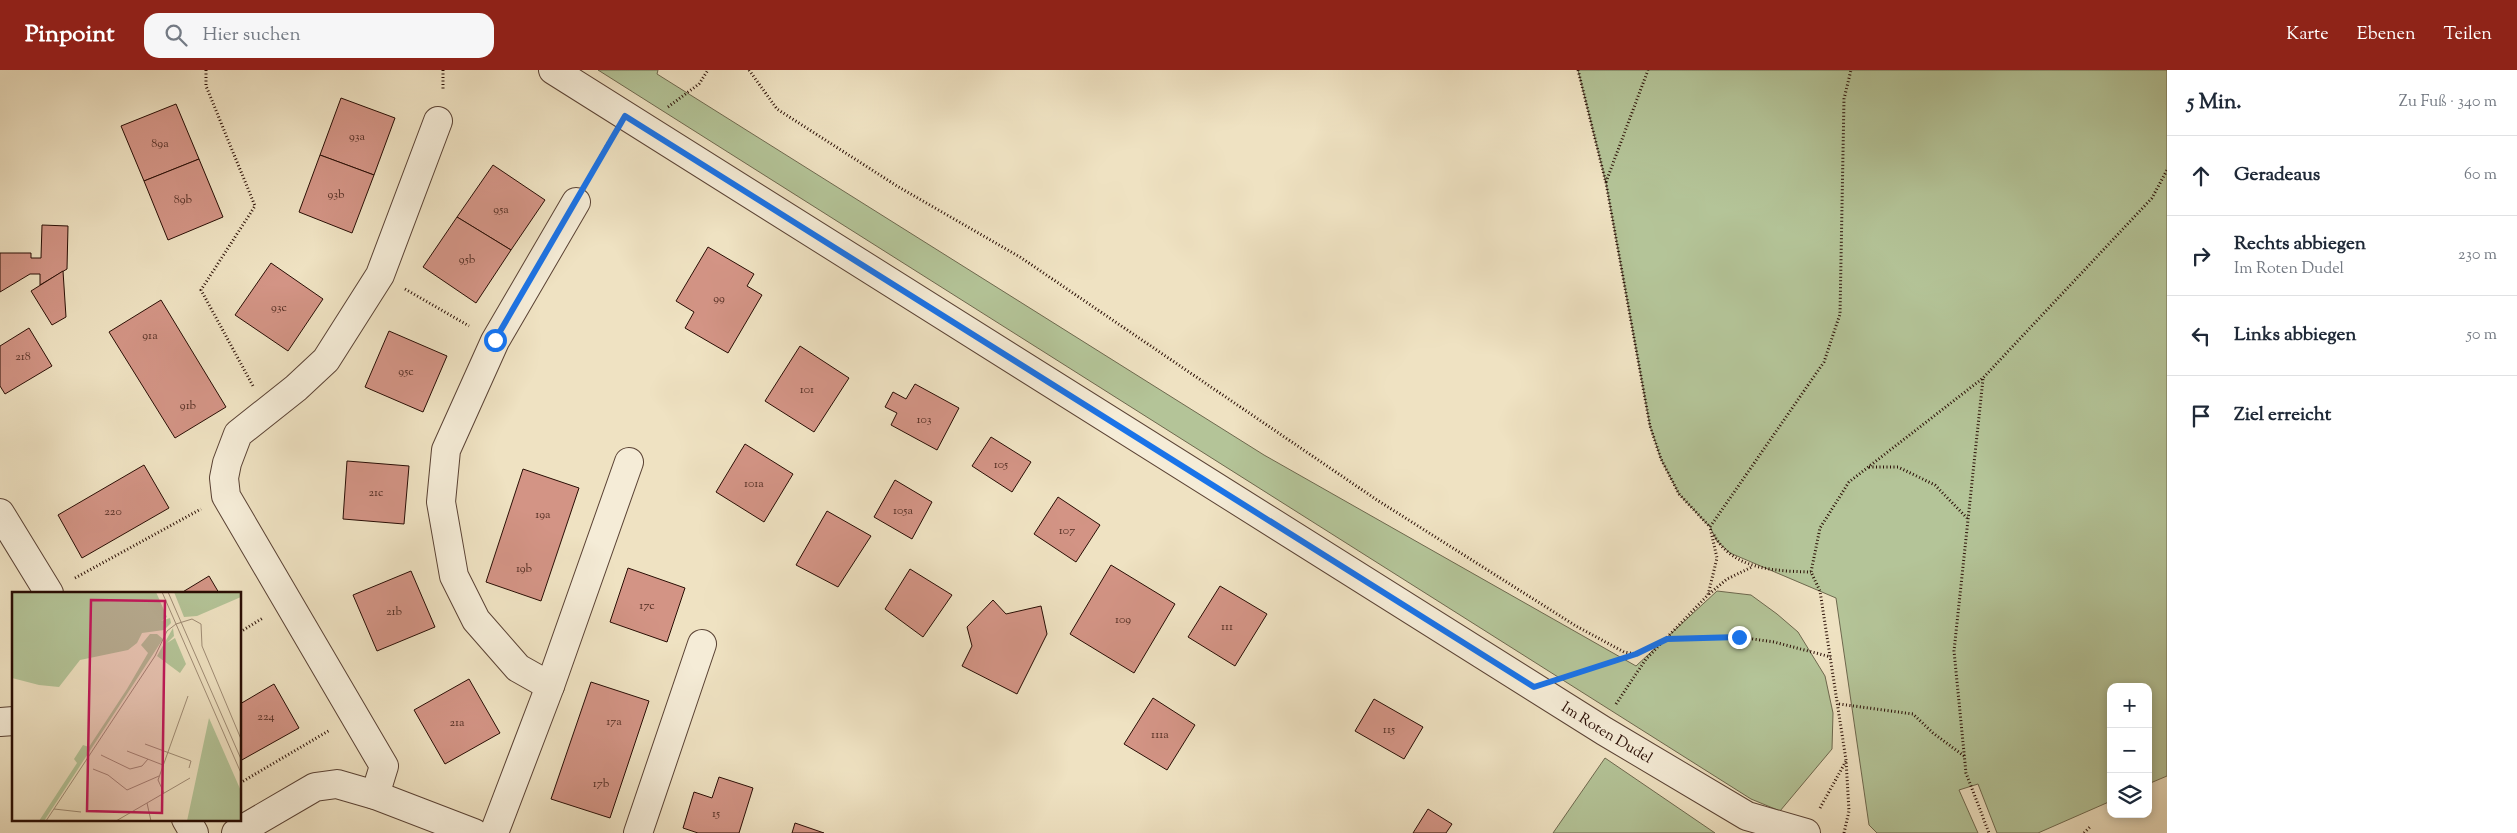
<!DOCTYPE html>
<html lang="de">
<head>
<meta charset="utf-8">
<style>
	:root { --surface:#fff; --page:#f6f6f7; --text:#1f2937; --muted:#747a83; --line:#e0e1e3; --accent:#8f2418 }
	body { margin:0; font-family:"Sorts Mill Goudy",serif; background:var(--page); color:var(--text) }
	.controls { position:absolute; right:15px; bottom:15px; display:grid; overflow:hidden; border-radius:10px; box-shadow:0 2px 8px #0003 }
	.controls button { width:45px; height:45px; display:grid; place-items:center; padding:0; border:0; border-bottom:1px solid var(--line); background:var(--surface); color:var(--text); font:25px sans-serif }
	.stop { position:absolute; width:15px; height:15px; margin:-11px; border:4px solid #1a73e8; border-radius:50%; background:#fff }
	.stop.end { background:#1a73e8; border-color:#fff; box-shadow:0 1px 5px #0008 }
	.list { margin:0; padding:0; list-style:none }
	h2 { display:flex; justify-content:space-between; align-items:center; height:65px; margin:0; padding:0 20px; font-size:21px }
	h2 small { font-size:16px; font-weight:400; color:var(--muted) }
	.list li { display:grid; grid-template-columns:32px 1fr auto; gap:15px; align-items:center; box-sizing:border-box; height:80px; padding:0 20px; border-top:1px solid var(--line) }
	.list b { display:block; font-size:19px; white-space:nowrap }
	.list p { margin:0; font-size:16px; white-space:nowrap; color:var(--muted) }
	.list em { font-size:16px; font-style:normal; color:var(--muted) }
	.icon { flex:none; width:28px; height:28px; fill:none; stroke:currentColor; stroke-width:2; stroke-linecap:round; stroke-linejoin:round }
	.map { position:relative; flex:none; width:2167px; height:763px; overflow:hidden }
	header { display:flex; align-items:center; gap:30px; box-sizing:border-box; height:70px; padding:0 25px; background:var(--accent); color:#fff }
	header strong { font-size:24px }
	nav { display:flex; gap:28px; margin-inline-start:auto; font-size:18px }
	.search { width:350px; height:45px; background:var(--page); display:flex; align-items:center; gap:12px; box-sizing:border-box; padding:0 18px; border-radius:15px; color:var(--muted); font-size:19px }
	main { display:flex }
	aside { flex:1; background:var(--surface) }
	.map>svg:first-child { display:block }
	.green { fill:#b4c498; stroke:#6e684e }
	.building { fill:#d39485; stroke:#290d04 }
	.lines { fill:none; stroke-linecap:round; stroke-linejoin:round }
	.minor-casing { stroke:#5a4234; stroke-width:30 }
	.path { stroke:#290d04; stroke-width:3; stroke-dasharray:1 2.5; stroke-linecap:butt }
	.minor { stroke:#f5ecd7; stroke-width:28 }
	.route { stroke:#1a73e8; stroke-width:6 }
	.labels { text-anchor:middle; stroke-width:5; stroke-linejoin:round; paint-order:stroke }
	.number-label { font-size:12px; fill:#542f24 }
	.street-label { font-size:15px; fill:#290d04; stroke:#f5ecd7 }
	.inset-road { fill:none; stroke:#a08d76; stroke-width:1 }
	.view { fill:#c2185b; fill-opacity:0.15; stroke:#c2185b; stroke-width:2.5 }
	.inset-edge { fill:none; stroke:#290d04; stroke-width:2.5 }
</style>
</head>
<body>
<header>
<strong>Pinpoint</strong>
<div class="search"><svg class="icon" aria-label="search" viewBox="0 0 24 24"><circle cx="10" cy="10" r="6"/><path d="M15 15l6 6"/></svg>Hier suchen</div>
<nav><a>Karte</a><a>Ebenen</a><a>Teilen</a></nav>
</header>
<main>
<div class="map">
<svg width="2167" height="763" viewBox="0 0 2167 763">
	<rect width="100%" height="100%" fill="#efe2c2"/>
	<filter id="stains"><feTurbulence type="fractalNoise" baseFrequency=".004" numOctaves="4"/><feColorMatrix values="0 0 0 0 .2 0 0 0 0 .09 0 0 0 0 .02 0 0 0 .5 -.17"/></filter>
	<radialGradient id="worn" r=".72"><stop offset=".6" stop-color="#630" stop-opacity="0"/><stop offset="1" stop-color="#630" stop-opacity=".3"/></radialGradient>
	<g class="green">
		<polygon points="598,0 658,0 657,4 1264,385 1636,596 1717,521 1751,525 1777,544 1798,562 1825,606 1833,643 1832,679 1780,741 1751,729"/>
		<polygon points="1578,0 2167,0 2167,706 2148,714 2148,617 2111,617 2111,731 2038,763 1997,763 1978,714 1959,720 1978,763 1877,763 1869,755 1836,528 1730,483 1717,471 1710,457 1679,424 1661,389 1650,356 1606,113"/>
		<polygon points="1605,688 1715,763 1553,763"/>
	</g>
	<g class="building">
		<polygon points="341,28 395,48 374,105 320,85"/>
		<polygon points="176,34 199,89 144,111 121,56"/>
		<polygon points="320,85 374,105 352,163 299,142"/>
		<polygon points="199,89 223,147 168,170 144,111"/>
		<polygon points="493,95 545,130 511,180 457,147"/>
		<polygon points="457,147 511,180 476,233 423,197"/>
		<polygon points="42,155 68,156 67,199 40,215 40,204 30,204 0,222 0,183 31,183 31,188 41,188"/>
		<polygon points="708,177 754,204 747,216 762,225 728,283 685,258 694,242 676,231"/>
		<polygon points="271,193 323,229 288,281 235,245"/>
		<polygon points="63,201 66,247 52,255 31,221"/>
		<polygon points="161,230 226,337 175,368 109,262"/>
		<polygon points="29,258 52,296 5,324 0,316 0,276"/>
		<polygon points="389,261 447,286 423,342 365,317"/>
		<polygon points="800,276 849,308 814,362 765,331"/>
		<polygon points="915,314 959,338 937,380 891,355 897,343 885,337 893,322 906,329"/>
		<polygon points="991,367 1031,392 1012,422 972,396"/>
		<polygon points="745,374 793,404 764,452 716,422"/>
		<polygon points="347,391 409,396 404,454 343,449"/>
		<polygon points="144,395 169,438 82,488 58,445"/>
		<polygon points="523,399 579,418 541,531 486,512"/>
		<polygon points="895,410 932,432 912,469 874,447"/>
		<polygon points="1058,427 1100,455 1076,492 1034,464"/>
		<polygon points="827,441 871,466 838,517 796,495"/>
		<polygon points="1111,495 1175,534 1134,603 1070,564"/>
		<polygon points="628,498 685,518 667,572 610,552"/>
		<polygon points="910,499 952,525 923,567 885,539"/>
		<polygon points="411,501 435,557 377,581 353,525"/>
		<polygon points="209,506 219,523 181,523"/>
		<polygon points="1220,516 1267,544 1235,596 1188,567"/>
		<polygon points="993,530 1006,544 1041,536 1047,564 1017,624 962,596 972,576 967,557"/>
		<polygon points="469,609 500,663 445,694 414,640"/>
		<polygon points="591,612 649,631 610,748 551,729"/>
		<polygon points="274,614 299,658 240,691 240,634"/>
		<polygon points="1153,628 1195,655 1167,700 1124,674"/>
		<polygon points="1374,629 1423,657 1404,689 1355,661"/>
		<polygon points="719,707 753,718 739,763 698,763 683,758 694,722 712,728"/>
		<polygon points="1428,739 1452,754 1446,763 1413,763"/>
		<polygon points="795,753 824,763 792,763"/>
	</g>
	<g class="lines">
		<defs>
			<g id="minor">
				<path id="s1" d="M553 0 1604 661 1747 746 1806 763"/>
				<polyline points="0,443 49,523"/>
				<polyline points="550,616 518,598 476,550 454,506 441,432 446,380 495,271 576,132"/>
				<polyline points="0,652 14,651"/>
				<polyline points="375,725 384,696 226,426 224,408 227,393 238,364 296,318 326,290 380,205 438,51"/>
				<polyline points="186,749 194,763"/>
				<polyline points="236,763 315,717 337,714 375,725 474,763"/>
				<polyline points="494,763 550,616 629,392"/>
				<polyline points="638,763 702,574"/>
			</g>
		</defs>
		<use href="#minor" class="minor-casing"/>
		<g class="path">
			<polyline points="206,0 206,16 255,136 201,220 253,316"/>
			<polyline points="443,0 443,21"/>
			<polyline points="749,0 777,39 897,116 1020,187 1377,430 1576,556 1624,582 1636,584 1667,569 1739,567 1774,572 1831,587"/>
			<polyline points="1578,0 1606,113 1650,356 1661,389 1679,424 1710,457"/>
			<polyline points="668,37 699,14 708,0"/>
			<polyline points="589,107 609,71"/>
			<polyline points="1606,112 1648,0"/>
			<polyline points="405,219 469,256"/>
			<polyline points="1983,309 1954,581 1966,703 1989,763"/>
			<polyline points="1869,397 1898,397 1935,415 1967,448"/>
			<path d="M1714 465C1733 500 1776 501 1811 502"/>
			<polyline points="75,508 201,439"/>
			<polyline points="1709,524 1727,509 1752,497"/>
			<polyline points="240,562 263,548"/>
			<polyline points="1572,605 1633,585"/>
			<polyline points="1616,634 1646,589 1708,525 1717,488 1710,457 1824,292 1840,244 1844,29 1851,0"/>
			<polyline points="1839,634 1913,644 1933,663 1964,686"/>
			<polyline points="240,713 330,660"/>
			<polyline points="1820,738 1846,691"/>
			<polyline points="1844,763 1849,741 1846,690 1820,521 1811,502 1820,458 1849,412 1983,308 2152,128 2167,100"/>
			<polyline points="2084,763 2090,757"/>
		</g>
		<use href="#minor" class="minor"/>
	</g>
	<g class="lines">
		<polyline class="route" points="495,270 625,46 1534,617 1636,584 1667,569 1739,567"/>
	</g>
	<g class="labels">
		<g class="number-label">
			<text x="357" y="70">93a</text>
			<text x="160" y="77">89a</text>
			<text x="336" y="128">93b</text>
			<text x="183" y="133">89b</text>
			<text x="501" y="143">95a</text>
			<text x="467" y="193">95b</text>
			<text x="719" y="232">99</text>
			<text x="279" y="241">93c</text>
			<text x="150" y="269">91a</text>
			<text x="23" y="290">218</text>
			<text x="406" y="305">95c</text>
			<text x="807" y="323">101</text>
			<text x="188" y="339">91b</text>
			<text x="924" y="353">103</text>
			<text x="1001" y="398">105</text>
			<text x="754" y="417">101a</text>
			<text x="376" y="426">21c</text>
			<text x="903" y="444">105a</text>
			<text x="113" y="445">220</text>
			<text x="543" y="448">19a</text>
			<text x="1067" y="464">107</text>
			<text x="524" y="502">19b</text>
			<text x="647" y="539">17c</text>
			<text x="394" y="545">21b</text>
			<text x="1123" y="553">109</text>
			<text x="1227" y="560">111</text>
			<text x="266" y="650">224</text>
			<text x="614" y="655">17a</text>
			<text x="457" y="656">21a</text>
			<text x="1389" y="663">115</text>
			<text x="1160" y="668">111a</text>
			<text x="601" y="717">17b</text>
			<text x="716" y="747">15</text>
		</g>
		<g class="street-label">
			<text dy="5" stroke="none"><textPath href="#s1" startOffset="1245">Im Roten Dudel</textPath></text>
		</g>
	</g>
	<g transform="translate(12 522)">
		<rect width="229" height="229" fill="#efe2c2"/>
		<path d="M0 0H144L155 25 149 29 158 26 159 31 152 38 130 41 125 51 116 58 68 68 47 95 27 93 0 86ZM162 0H229V5L185 24 172 25ZM161 36 162 44 155 51 163 46 174 72 168 81 145 64ZM138 42H145L151 47 149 50 32 229H27L65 171 62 167 71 153 77 155 115 97 136 61 129 53ZM197 126 229 199V229H175Z" fill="#b4c498"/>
		<path class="inset-road" d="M150 0 164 32M156 0 169 30M169 30 229 167M164 32 229 181M133 152 179 169 177 176M115 159 151 173M89 163 118 177 130 174 136 167M81 177 96 183 115 198 147 184M152 201 146 188 176 104M135 211 139 229M42 217 69 220M34 229 143 64 155 39 164 32 180 27 189 32 190 54 229 147M104 229 178 186"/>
		<path class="view" d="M79 8 153 9 150 221 75 219Z"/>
		<rect width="229" height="229" class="inset-edge"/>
	</g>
	<rect width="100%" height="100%" filter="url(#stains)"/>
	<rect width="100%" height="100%" fill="url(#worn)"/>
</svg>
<div class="controls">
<button>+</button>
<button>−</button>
<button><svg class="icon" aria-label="layers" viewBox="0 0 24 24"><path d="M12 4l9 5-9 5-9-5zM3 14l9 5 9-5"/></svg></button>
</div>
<div class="stop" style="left:495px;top:270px"></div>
<div class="stop end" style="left:1739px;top:567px"></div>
</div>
<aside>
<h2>5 Min.<small>Zu Fuß · 340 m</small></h2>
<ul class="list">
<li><svg class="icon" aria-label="ahead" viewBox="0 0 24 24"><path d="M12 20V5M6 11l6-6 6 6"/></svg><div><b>Geradeaus</b></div><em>60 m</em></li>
<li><svg class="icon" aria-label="right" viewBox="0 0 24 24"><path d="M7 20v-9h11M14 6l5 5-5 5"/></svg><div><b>Rechts abbiegen</b><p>Im Roten Dudel</p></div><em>230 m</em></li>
<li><svg class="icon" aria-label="left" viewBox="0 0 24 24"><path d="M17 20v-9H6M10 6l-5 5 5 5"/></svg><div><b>Links abbiegen</b></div><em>50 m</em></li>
<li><svg class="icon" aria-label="arrive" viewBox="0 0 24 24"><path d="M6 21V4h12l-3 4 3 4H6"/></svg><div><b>Ziel erreicht</b></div></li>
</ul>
</aside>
</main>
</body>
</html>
